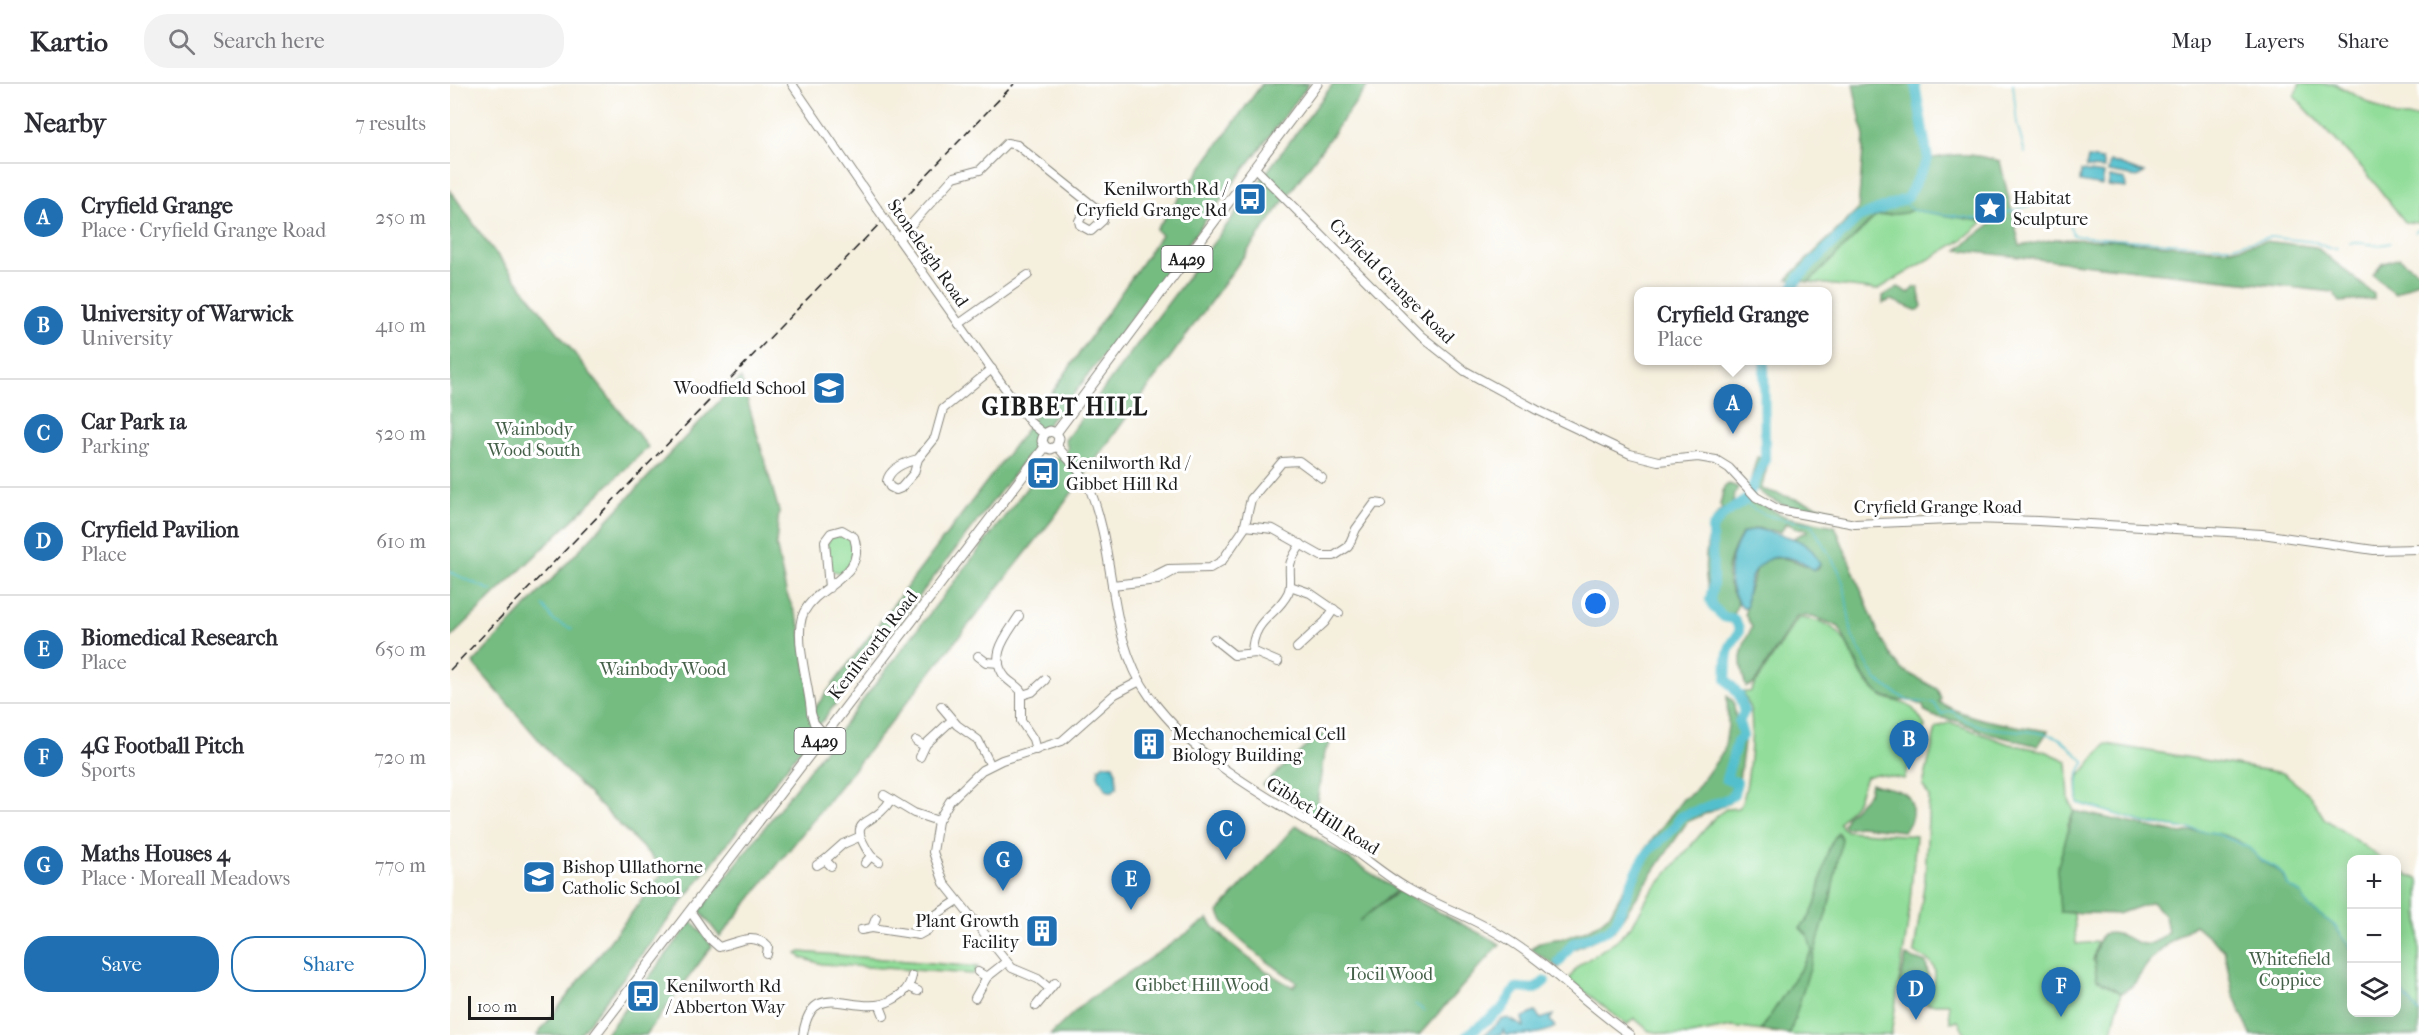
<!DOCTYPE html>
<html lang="en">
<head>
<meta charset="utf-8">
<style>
	:root { --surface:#fff; --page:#f2f2f3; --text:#2b2b33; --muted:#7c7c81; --line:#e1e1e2; --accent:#1f6fb2 }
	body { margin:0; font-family:"IM FELL French Canon",serif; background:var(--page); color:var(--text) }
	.controls { position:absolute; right:18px; bottom:18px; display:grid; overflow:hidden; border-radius:12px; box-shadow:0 3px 15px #0003 }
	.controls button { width:54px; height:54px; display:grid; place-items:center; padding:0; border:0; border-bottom:2px solid var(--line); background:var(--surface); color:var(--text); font:30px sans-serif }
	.scale { position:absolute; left:18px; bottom:15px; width:86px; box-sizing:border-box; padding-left:6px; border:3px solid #1c1c1c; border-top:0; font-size:16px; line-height:21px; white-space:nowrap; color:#1c1c1c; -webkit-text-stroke:4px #fff; paint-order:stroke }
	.you { position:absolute; left:1146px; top:520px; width:21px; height:21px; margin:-15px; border:4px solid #fff; border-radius:50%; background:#1a73e8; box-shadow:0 0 0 9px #1a73e833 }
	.badge { display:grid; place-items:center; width:39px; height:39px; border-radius:50%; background:var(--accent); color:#fff; font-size:20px; font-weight:700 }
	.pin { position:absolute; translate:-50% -50px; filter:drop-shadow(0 2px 3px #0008) }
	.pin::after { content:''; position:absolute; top:32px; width:21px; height:18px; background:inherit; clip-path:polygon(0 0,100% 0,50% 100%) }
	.popup { position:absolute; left:1184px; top:203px; width:198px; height:78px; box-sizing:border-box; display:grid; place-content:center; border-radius:12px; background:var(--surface); filter:drop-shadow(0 2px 4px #0005); font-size:20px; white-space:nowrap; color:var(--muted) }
	.popup b { font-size:22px; color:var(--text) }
	.popup::after { content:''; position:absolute; left:50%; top:100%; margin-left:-12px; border:12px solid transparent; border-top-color:var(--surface) }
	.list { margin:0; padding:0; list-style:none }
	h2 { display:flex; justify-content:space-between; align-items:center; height:78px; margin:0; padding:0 24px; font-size:26px }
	h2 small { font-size:20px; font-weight:400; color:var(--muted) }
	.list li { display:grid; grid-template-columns:39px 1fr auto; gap:18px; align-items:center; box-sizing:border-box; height:108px; padding:0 24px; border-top:2px solid var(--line) }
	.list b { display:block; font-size:22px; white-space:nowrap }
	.list p { margin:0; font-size:20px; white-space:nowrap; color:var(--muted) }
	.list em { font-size:20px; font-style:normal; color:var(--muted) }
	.actions { display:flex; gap:12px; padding:18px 24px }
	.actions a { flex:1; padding:14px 0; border:2px solid var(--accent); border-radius:24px; text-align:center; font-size:21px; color:var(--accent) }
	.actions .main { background:var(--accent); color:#fff }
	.icon { flex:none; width:33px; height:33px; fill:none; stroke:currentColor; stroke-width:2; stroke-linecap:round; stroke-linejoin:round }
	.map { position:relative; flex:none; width:1969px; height:951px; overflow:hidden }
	header { display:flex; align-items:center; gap:36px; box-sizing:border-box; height:84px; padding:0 30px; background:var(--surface); border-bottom:2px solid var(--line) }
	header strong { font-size:28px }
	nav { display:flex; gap:33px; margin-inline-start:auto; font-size:21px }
	.search { width:420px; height:54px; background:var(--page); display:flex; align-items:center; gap:15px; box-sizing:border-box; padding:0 21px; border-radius:24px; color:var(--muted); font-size:22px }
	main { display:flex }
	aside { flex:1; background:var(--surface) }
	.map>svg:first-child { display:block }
	.green { fill:#91dd99; stroke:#567c5a; stroke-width:1.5 }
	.forest { fill:#74bc81; stroke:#486c4e; stroke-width:1.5 }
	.water { fill:#53bfcd; stroke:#386e74; stroke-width:1.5 }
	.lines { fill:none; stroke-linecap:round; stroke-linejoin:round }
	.stream { stroke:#53bfcd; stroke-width:1.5 }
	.river { stroke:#53bfcd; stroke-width:10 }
	.minor-casing { stroke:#88867d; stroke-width:10 }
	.major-casing { stroke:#88867d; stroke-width:11 }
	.minor { stroke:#fff; stroke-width:8 }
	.major { stroke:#fff; stroke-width:9 }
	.rail { stroke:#1c1c1c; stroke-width:1.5; stroke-dasharray:9 4.5; stroke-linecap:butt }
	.minor-bridge-casing { stroke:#88867d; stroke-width:10; stroke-linecap:butt }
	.minor-bridge { stroke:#fff; stroke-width:8 }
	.labels { text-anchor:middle; stroke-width:6; stroke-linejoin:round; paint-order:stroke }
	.shield { fill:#fff; stroke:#606060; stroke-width:1.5 }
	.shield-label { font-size:16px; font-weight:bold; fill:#1c1c1c }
	.poi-label { font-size:18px; fill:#1c1c1c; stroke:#fff; text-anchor:start }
	.street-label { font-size:18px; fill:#1c1c1c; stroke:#fff }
	.park-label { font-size:18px; fill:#456048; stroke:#fff }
	.district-label { font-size:24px; font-weight:bold; letter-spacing:1.5px; fill:#1c1c1c; stroke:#fff }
</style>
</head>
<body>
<header>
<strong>Kartio</strong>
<div class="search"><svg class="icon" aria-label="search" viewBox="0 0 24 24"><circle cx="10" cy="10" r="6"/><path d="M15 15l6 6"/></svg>Search here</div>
<nav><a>Map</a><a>Layers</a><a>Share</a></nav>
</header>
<main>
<aside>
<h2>Nearby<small>7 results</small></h2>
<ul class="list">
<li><span class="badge">A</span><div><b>Cryfield Grange</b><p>Place · Cryfield Grange Road</p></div><em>250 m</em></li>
<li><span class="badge">B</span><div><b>University of Warwick</b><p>University</p></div><em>410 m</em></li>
<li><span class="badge">C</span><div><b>Car Park 1a</b><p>Parking</p></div><em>520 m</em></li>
<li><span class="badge">D</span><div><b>Cryfield Pavilion</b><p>Place</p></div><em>610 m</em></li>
<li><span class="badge">E</span><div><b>Biomedical Research</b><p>Place</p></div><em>650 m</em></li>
<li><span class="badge">F</span><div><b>4G Football Pitch</b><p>Sports</p></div><em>720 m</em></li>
<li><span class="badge">G</span><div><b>Maths Houses 4</b><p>Place · Moreall Meadows</p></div><em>770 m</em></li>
</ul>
<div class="actions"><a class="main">Save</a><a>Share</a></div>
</aside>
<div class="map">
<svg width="1969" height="951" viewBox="0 0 1969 951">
	<rect width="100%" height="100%" fill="#fff"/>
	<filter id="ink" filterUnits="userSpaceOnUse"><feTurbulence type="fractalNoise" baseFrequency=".0167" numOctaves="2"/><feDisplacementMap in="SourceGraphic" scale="12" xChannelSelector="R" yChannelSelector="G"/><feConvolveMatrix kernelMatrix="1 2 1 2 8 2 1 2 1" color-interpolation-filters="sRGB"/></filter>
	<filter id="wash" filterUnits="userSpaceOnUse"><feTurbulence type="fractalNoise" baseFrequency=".008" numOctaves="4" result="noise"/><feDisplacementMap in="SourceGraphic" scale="24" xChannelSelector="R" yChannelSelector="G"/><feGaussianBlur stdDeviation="1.35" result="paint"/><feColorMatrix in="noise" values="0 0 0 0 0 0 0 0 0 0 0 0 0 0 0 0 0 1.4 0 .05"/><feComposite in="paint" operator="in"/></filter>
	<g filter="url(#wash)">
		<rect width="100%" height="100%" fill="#f5efde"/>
		<g class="green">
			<polygon points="1850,0 1885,0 1945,33 1969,33 1969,139 1955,138 1915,87 1844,12"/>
			<polygon points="1462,126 1534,137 1512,156 1427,206 1359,198 1426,132 1455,129"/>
			<polygon points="390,449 400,453 405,475 390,489 380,486 376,462 381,452"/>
			<path d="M1348 534C1409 538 1392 578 1427 609 1436 618 1452 616 1461 623 1467 628 1471 636 1475 642L1454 695 1426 690 1416 693 1407 717 1389 739 1392 744 1397 747 1466 752 1458 839 1441 951H1344L1282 943 1240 951H1224L1199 947 1184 934 1177 941 1119 895 1128 882 1167 856 1183 840 1199 811 1266 732 1276 725 1289 724C1299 711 1303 648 1301 630 1300 622 1296 615 1293 608H1300Z"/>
			<path d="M1500 638 1559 660 1595 667 1617 677 1619 716 1624 727 1618 741 1610 828 1624 829 1626 860 1647 858 1643 876 1647 895 1671 909 1661 951H1516L1508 937 1500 938 1499 920H1476L1477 905 1483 902C1491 876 1475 877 1464 868L1475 795 1479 713 1473 702 1486 644Z"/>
			<polygon points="1656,660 1833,689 1860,711 1874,734 1932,775 1902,776 1901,865 1884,841 1859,823 1851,810 1838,802 1835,793 1825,783 1811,776 1798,763 1765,749 1695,739 1628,719 1627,695"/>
			<polygon points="1946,785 1969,796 1969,929 1947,900"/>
			<polygon points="351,868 528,883 523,890 372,880 352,874 347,870"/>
		</g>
		<g class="forest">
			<polygon points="812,0 859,0 610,328 602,333 587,360 129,951 87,951 215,786 112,683 23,579 291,294 329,427 326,460 336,508 350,541 362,628 581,339 711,151 706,146"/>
			<polygon points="883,0 919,0 602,436 270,853 250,827 599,375 612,373 618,364 615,356"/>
			<path d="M1403 0H1465L1479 75C1508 69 1521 69 1550 77L1570 162 1606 155 1661 156 1761 165H1782L1815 157 1866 163 1924 210V215L1890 218 1883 208 1507 166 1542 139 1462 126 1455 129 1426 132 1359 198 1337 195 1408 126 1414 53Z"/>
			<polygon points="0,106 33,153 198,363 0,554"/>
			<polygon points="1949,174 1969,188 1969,196 1945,210 1923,191 1932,180"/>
			<polygon points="1448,203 1459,209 1464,203 1468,204 1472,222 1468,227 1442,216 1433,219 1433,212"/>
			<path d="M1307 373 1315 375 1317 383 1311 405 1384 426 1385 434C1350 422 1327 427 1300 399Z"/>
			<path d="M1279 400 1288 403 1282 418H1290L1295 412 1336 433 1385 442 1428 548 1442 573 1451 585 1487 605 1491 614 1489 618C1520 637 1562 641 1598 647L1588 662 1540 650 1507 637 1483 632 1475 628 1473 622 1460 616 1449 617 1430 611 1414 593 1389 543 1363 532H1347L1304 600 1296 603C1288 577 1289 568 1302 543L1295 530 1297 511 1309 479C1328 468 1347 477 1364 486L1368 485 1370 481 1356 461 1343 454 1358 447 1353 444 1349 445 1336 439 1331 448 1307 444 1292 449C1284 463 1273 487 1280 503 1282 509 1286 514 1288 520L1283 530H1275C1268 523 1262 516 1259 507 1252 488 1256 437 1272 425L1270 421 1274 403Z"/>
			<path d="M1277 612 1283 617 1288 647 1295 651 1287 711 1279 719 1237 738 1164 847 1122 866 1109 884 1081 865C1092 854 1102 857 1117 853 1132 849 1148 842 1160 830L1196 764 1233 715 1244 708 1274 667 1278 642Z"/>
			<polygon points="880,650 883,655 874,669 865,733 813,701 868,652"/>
			<path d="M1421 699C1438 707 1461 702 1462 725 1463 735 1460 741 1453 747L1410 742 1396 744 1393 741 1397 732 1419 709Z"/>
			<path d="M1624 727 1732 750C1753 743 1781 750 1799 764 1804 768 1807 774 1812 777 1825 784 1834 788 1838 802L1851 810 1859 823 1884 841 1901 865 1902 928H1946L1947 900 1969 929V951H1801L1783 910 1774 866 1745 841C1729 851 1712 863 1699 878 1687 892 1689 900 1671 909L1647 895C1643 877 1643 865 1653 850 1682 844 1690 878 1718 847L1715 832 1702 818 1668 830 1610 828 1607 785Z"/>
			<path d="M846 741 947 806 909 837 949 807 1050 860 969 951H600L635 918 758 835C772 857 822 893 843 903L847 898C829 886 771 848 769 827Z"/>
			<path d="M1388 749 1392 755 1380 817 1340 950 1311 946 1362 867 1358 852 1350 844C1377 821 1366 774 1388 749Z"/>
			<polygon points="242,837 262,862 196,951 155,951"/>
			<polygon points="1456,872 1476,879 1479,894 1476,900 1450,900"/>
		</g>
		<g class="water">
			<polygon points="1638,74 1652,76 1654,85 1636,84"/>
			<polygon points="1660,77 1694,89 1687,93 1658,88"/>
			<polygon points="1631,87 1654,90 1652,102 1630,98"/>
			<polygon points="1660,93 1675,96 1676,104 1658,102"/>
			<path d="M1307 445C1330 451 1362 453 1370 481L1364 486C1359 484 1356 480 1352 478 1314 462 1296 487 1297 522L1293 524C1273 501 1278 474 1293 449Z"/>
			<polygon points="654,680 663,681 666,688 667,703 662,708 656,706 648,692 649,684"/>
			<path d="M1085 928 1091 935 1103 931 1100 936 1105 943C1094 951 1071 951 1055 951L1053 946 1051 951H1034L1051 936 1058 934 1074 943 1072 934Z"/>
		</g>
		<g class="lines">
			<g class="stream">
				<polyline points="1563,0 1567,40 1575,69"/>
				<polyline points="1452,117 1462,126 1535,136"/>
				<polyline points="1541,136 1552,130 1606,114 1611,114 1615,122"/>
				<polyline points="1618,136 1623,151 1629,152 1761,162 1781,162 1820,153 1865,158 1878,164 1887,164"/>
				<polyline points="1965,148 1969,145"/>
				<path d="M1900 159C1914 157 1926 164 1940 159"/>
				<path d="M1297 415V420C1315 435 1339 436 1361 440L1389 487 1394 501 1402 552 1426 596 1458 617 1484 619 1491 630 1502 627C1533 654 1573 641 1607 653 1613 655 1628 672 1635 678 1625 690 1628 705 1628 719L1695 739 1765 749 1798 763 1811 776 1825 783 1835 793 1838 802 1851 810 1859 823 1884 841 1902 865"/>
				<polyline points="0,488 42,507"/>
				<polyline points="93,522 104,537 122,545"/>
				<polyline points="1946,900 1969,929"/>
				<polyline points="965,920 975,927"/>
			</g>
			<g class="river">
				<polyline points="1340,208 1349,193 1408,134 1457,114 1478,75 1465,0"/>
				<path d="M1109 878 1122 860 1158 846 1165 839C1176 816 1182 791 1197 770 1208 754 1221 753 1230 733L1277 715 1284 710 1287 698 1276 695 1287 658 1293 652 1289 638 1294 628 1289 611 1276 595C1277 586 1276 574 1279 565 1284 550 1296 552 1284 535L1274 533 1263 523 1260 516 1263 501 1262 445 1272 432 1297 415 1315 375 1314 276"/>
				<polyline points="1017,951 1051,926 1066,904 1085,905 1095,897"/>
			</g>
		</g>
	</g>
	<g filter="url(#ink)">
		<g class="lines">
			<defs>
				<g id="minor">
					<polyline points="342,0 427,124"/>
					<polyline points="805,84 971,252 1015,287 1087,326 1180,370 1208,377 1248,373 1266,376 1279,384 1306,413 1329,426 1405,440 1523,435 1588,437 1812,450 1924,466 1969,465"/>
					<polyline points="441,144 552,300 581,339 594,350"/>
					<polyline points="449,154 504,93 530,86 557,59 567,61 652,129 653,136 641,147 630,141 629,137 639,119"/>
					<polyline points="509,240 578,191"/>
					<path d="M607 362C617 375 631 386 638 401 668 468 655 552 700 613 749 679 819 714 887 755 911 770 932 790 957 804 986 821 1018 832 1047 849 1095 876 1134 919 1180 951"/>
					<path d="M468 375C456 378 440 384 437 397L440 403 446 406 451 404 464 389 468 375 485 354 493 325 542 285"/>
					<polyline points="795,442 823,445 871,472 884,472 898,463 906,445 925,419 932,420"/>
					<polyline points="694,497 718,485 760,484 772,477 794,445 801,415 832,378 849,377 872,394"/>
					<polyline points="662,501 708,496 724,487"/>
					<polyline points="840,502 860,509 889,529"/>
					<path d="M569 532C557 551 537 572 556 594 561 599 567 602 571 607V637L583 655 586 666"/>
					<polyline points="764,555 784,571 807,569 828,578"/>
					<polyline points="847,564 875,538 884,525"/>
					<path d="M802 569C803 534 826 533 838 509 842 501 839 491 840 481 841 474 847 467 851 460"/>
					<polyline points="528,572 536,578 549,579"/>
					<polyline points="572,611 582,608 595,596"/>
					<polyline points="491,622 507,641 528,656 540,680"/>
					<path d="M375 651 364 639 361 629C360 603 342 551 354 528 369 499 417 494 404 453L392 446 381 449 375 457 379 504"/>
					<polyline points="466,657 474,662"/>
					<polyline points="470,673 476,660 502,636"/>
					<polyline points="434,711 464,729 488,737"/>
					<path d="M421 772C393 730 424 746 441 715"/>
					<polyline points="375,776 393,760 409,753"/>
					<polyline points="415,779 421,772 429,778"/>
					<polyline points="367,781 375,776 381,782"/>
					<path d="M240 827 259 854 269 863C285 859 304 847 318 863L317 870"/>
					<polyline points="422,844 469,851 478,846 487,830 507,817"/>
					<polyline points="411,846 422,844 426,834"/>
					<polyline points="528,888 537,893 556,878"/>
					<polyline points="459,903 468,907"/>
					<polyline points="600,905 588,895 562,884 494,799 483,768 488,737 500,717 532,686 552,676 612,657 665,610 690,597"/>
					<polyline points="525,914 537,893"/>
					<polyline points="430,922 434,932"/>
					<polyline points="586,922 605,899"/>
					<path d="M353 951C362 889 406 936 442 916 453 910 459 905 462 892"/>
				</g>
				<g id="major">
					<polyline points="606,349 867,0"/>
					<polyline points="595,363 601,365 607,362 609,354 606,349"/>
					<polyline points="595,363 592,357 594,350 600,347 606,349"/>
					<polyline points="145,951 595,363"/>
				</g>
			</defs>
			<use href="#minor" class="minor-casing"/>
			<use href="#major" class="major-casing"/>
			<use href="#minor" class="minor"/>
			<use href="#major" class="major"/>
			<polyline class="rail" points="0,586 564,0"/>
			<defs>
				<polyline id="minor-bridge" points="427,124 441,144"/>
			</defs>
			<use href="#minor-bridge" class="minor-bridge-casing"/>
			<use href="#minor-bridge" class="minor-bridge"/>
		</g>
	</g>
	<defs>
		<symbol id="bus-square" viewBox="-11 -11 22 22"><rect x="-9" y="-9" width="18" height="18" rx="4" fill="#1f6fb2" stroke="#fff"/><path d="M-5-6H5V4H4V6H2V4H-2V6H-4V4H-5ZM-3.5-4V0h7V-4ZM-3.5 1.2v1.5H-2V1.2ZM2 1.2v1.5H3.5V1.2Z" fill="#fff"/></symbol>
		<symbol id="sight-square" viewBox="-11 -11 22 22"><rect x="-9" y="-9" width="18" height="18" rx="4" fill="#1f6fb2" stroke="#fff"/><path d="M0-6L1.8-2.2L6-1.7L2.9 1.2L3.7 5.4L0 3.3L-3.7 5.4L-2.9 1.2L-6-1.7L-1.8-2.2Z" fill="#fff"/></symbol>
		<symbol id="school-square" viewBox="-11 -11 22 22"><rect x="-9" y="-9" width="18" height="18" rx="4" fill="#1f6fb2" stroke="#fff"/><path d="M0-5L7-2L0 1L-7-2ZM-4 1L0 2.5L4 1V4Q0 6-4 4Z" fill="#fff"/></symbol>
		<symbol id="building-square" viewBox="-11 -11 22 22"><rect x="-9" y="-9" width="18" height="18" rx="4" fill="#1f6fb2" stroke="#fff"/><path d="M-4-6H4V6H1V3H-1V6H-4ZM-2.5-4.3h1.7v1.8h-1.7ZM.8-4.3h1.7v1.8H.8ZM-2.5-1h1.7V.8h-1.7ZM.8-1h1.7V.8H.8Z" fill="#fff"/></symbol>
	</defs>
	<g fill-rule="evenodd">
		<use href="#bus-square" x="781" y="96" width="38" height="38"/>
		<use href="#sight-square" x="1521" y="105" width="38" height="38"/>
		<use href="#school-square" x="360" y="285" width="38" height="38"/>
		<use href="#bus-square" x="574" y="370" width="38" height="38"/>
		<use href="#building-square" x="680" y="641" width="38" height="38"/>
		<use href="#school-square" x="70" y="774" width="38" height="38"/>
		<use href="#building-square" x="573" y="828" width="38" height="38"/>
		<use href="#bus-square" x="174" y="893" width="38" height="38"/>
	</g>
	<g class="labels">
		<g class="shield">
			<rect x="711.5" y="162" width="51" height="26" rx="4.5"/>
			<rect x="344.5" y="644" width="51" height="26" rx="4.5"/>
		</g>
		<g class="shield-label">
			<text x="737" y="181">A429</text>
			<text x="370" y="663">A429</text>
		</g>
		<g class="poi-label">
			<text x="777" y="111" text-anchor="end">Kenilworth Rd /<tspan x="777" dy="21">Cryfield Grange Rd</tspan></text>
			<text x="1563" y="120">Habitat<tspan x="1563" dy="21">Sculpture</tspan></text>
			<text x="356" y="310" text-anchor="end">Woodfield School</text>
			<text x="616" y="385">Kenilworth Rd /<tspan x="616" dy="21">Gibbet Hill Rd</tspan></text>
			<text x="722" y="656">Mechanochemical Cell<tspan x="722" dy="21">Biology Building</tspan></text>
			<text x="112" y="789">Bishop Ullathorne<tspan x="112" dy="21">Catholic School</tspan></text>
			<text x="569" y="843" text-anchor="end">Plant Growth<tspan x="569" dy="21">Facility</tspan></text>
			<text x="216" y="908">Kenilworth Rd<tspan x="216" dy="21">/ Abberton Way</tspan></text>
		</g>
		<g class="street-label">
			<text transform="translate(478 169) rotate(55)" y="6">Stoneleigh Road</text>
			<text transform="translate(942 197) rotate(45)" y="6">Cryfield Grange Road</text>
			<text x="1488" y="429">Cryfield Grange Road</text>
			<text transform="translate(423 561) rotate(-52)" y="6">Kenilworth Road</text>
			<text transform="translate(873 732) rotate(32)" y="6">Gibbet Hill Road</text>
		</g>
		<g class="park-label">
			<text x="84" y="351">Wainbody<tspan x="84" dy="21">Wood South</tspan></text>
			<text x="213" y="591">Wainbody Wood</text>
			<text x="1840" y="881">Whitefield<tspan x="1840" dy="21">Coppice</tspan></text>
			<text x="940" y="896">Tocil Wood</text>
			<text x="752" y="907">Gibbet Hill Wood</text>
		</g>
		<g class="district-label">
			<text x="615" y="331">GIBBET HILL</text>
		</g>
	</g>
</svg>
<div class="controls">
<button>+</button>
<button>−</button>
<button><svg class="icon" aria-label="layers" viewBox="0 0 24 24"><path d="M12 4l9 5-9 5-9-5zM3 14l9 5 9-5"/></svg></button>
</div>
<div class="scale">100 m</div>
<div class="you"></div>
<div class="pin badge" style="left:1283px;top:350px">A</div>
<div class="popup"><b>Cryfield Grange</b>Place</div>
<div class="pin badge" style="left:1459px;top:686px">B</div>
<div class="pin badge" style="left:776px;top:776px">C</div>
<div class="pin badge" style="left:1466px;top:936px">D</div>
<div class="pin badge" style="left:681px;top:826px">E</div>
<div class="pin badge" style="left:1611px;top:933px">F</div>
<div class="pin badge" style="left:553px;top:807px">G</div>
</div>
</main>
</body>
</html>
